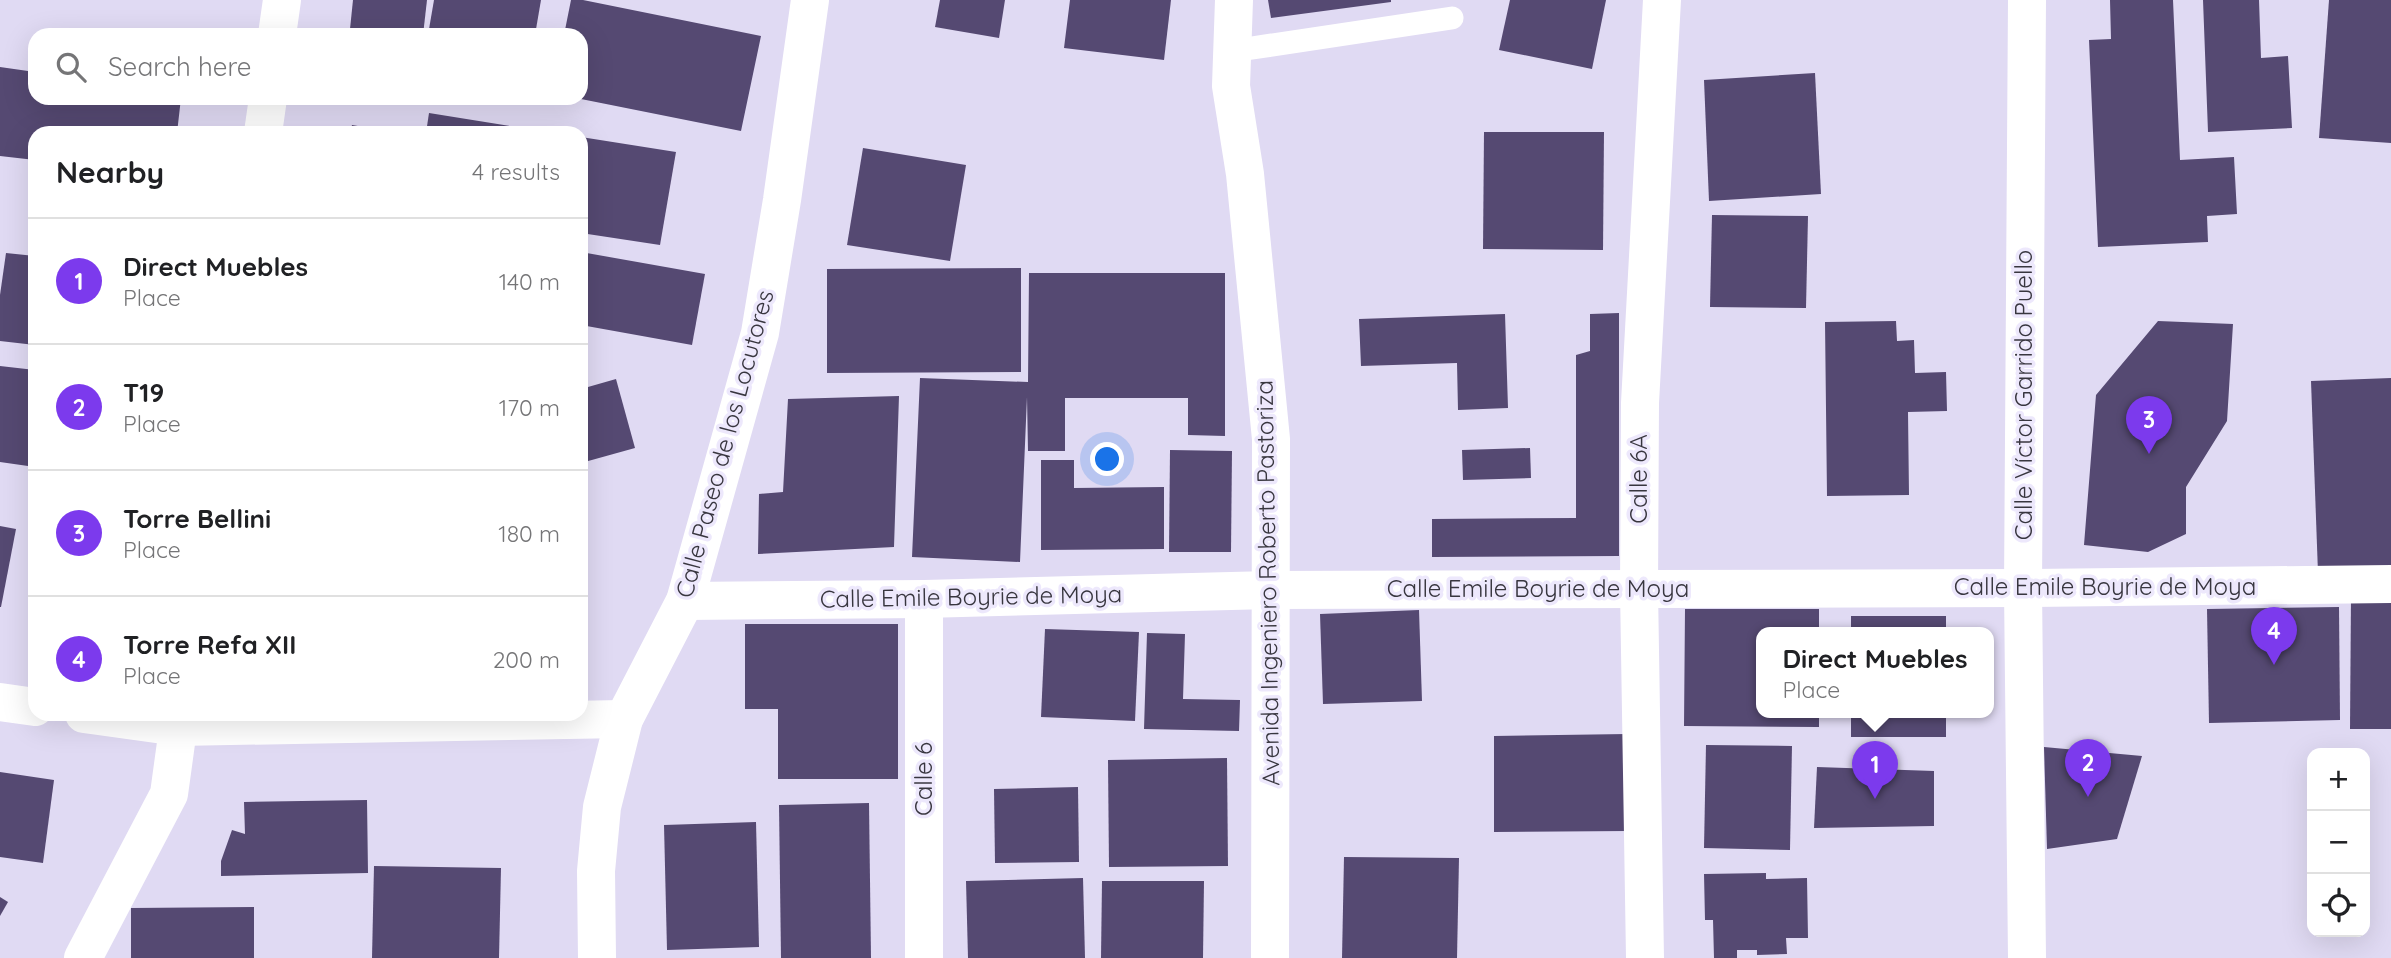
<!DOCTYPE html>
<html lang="en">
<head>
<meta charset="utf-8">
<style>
	:root { --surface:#fff; --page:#f6f6f6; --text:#202124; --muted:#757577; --line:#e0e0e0; --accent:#7c3aed }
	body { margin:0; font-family:Quicksand,sans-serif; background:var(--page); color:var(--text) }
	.controls { position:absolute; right:21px; bottom:21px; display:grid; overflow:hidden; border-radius:14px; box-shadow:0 7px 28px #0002 }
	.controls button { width:63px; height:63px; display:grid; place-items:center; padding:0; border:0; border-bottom:2px solid var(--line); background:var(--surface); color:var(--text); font:35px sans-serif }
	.you { position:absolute; left:1108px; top:460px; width:24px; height:24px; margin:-18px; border:5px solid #fff; border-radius:50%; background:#1a73e8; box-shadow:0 0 0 10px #1a73e833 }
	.badge { display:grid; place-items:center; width:46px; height:46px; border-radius:50%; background:var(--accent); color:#fff; font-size:23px; font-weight:700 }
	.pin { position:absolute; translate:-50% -58px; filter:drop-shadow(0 2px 4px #0008) }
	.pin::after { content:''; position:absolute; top:37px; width:24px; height:21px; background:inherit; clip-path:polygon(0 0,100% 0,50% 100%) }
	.popup { position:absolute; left:1756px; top:627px; width:238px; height:91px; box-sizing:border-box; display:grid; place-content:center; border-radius:14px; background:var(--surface); filter:drop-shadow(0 2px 5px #0005); font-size:23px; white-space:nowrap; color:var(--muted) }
	.popup b { font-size:26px; color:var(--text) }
	.popup::after { content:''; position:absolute; left:50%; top:100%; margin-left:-14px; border:14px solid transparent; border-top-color:var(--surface) }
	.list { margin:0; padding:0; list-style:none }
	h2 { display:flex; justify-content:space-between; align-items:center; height:91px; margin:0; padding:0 28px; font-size:30px }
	h2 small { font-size:23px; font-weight:400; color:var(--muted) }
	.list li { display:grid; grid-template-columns:46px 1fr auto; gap:21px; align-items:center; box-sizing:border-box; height:126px; padding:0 28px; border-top:2px solid var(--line) }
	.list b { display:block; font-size:26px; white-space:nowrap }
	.list p { margin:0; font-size:23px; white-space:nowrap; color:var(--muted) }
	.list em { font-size:23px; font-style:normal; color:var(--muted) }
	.icon { flex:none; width:38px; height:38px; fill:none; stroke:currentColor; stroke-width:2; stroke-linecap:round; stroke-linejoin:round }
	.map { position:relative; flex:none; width:2391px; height:958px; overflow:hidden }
	.search { position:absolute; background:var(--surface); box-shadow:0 7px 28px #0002; left:28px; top:28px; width:560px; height:77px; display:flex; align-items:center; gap:18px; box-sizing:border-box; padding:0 24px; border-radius:21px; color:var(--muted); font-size:26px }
	.panel { position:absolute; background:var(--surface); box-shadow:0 7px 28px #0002; left:28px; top:126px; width:560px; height:595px; border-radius:21px }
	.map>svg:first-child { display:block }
	.building { fill:#554972 }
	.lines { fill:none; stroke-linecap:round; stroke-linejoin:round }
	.service { stroke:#fff; stroke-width:23 }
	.minor { stroke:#fff; stroke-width:38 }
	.tertiary { stroke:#fff; stroke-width:38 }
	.labels { text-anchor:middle; stroke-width:7; stroke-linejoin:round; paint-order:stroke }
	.street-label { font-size:24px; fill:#38363f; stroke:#ede8fc }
</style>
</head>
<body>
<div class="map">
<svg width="2391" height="958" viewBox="0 0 2391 958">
	<rect width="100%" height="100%" fill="#e0daf3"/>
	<g class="building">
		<polygon points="353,0 427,0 423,35 350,29"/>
		<polygon points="434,0 541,0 535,35 428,35"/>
		<polygon points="571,0 583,0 761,36 741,131 581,99 581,35 564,35"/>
		<polygon points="940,0 1005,0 999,38 935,27"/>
		<polygon points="1070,0 1171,0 1164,60 1064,48"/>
		<polygon points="1268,0 1391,0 1391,2 1271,18"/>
		<polygon points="1510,0 1606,0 1592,69 1499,50"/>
		<polygon points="2110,0 2173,0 2180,160 2234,157 2237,214 2207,216 2208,242 2098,247 2089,40 2111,39"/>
		<polygon points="2203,0 2259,0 2261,58 2288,56 2292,128 2208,132"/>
		<polygon points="2329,0 2391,0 2391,143 2319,138"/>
		<polygon points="0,67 35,72 35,98 181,98 177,133 35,133 35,160 0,156"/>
		<polygon points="1815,73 1821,194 1709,201 1704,80"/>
		<polygon points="429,113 534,130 534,133 426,133"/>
		<polygon points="352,125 392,132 392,133 350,133"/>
		<polygon points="1484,132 1604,132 1603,250 1483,249"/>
		<polygon points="581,137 676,152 660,245 581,233"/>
		<polygon points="863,148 966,165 950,261 847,245"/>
		<polygon points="1712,215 1808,216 1806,308 1710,307"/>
		<polygon points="581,252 705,274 692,345 581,325"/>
		<polygon points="6,253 35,256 35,345 0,341 0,295"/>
		<polygon points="1021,268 1021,372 827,373 827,269"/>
		<polygon points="1029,273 1225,273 1225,436 1188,435 1188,398 1065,398 1065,451 1028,451 1027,397 1020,562 912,557 920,378 1028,382"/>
		<polygon points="1619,313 1619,556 1432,557 1432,519 1576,518 1576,355 1590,351 1590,314"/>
		<polygon points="1505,314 1508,408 1458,410 1457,363 1361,366 1359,319"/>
		<polygon points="1896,321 1897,341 1914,340 1915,373 1946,372 1947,411 1908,412 1909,495 1827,496 1825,322"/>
		<polygon points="2158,321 2233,324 2227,421 2186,487 2186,534 2148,552 2084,545 2096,395"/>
		<polygon points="0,366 35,370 35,467 0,462"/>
		<polygon points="2391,378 2391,569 2318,573 2311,381"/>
		<polygon points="616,379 635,448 581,463 581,389"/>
		<polygon points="899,396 894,547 758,554 759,494 783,492 788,399"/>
		<polygon points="1530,448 1531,478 1463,480 1462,450"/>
		<polygon points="1170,450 1232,451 1231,552 1169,552"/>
		<polygon points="1041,460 1074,460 1074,488 1164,487 1164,549 1041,550"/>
		<polygon points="0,526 16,529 1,607 0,607"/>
		<polygon points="2351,596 2391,596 2391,729 2350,729"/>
		<polygon points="2339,607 2340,720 2209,723 2207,609"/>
		<polygon points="1685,609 1819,609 1819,633 1761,633 1761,713 1819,713 1819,727 1684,726"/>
		<polygon points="1419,610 1422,701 1323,704 1320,614"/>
		<rect x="1851" y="616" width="95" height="17"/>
		<polygon points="745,624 898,624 898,779 778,779 778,709 745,709"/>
		<polygon points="1045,629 1139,632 1135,721 1041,717"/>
		<polygon points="1147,633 1185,634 1183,699 1240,700 1239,731 1144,729"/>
		<rect x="1851" y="713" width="95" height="24"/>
		<polygon points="1627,734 1628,831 1494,832 1494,736"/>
		<polygon points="1706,745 1792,746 1790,850 1704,848"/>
		<polygon points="2044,747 2142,756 2117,839 2047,849"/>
		<polygon points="1227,758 1228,866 1109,867 1108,760"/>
		<polygon points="1817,767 1934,771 1934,826 1814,828"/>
		<polygon points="0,772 54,780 43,863 0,857"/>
		<polygon points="1078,787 1079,862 995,863 994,789"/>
		<polygon points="367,800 368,873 221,876 221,861 232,830 245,834 244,802"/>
		<polygon points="869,803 871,958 781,958 779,805"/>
		<polygon points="756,822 759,947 667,950 664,825"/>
		<polygon points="1344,857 1459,858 1457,958 1342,958"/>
		<polygon points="374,866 501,868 499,958 372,958"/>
		<polygon points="1766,873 1766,879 1807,878 1808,938 1786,938 1787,954 1757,955 1757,950 1737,950 1737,958 1714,958 1713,920 1705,920 1704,874"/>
		<polygon points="1083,878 1085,958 968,958 966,881"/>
		<polygon points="1102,881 1204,881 1203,958 1101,958"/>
		<polygon points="0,897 8,902 0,916"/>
		<polygon points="254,907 254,958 131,958 131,908"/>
	</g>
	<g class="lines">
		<polyline class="service" points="1232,51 1452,18"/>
		<g class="minor">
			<polyline points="277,35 282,0"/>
			<polyline points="263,133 268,98"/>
			<polyline points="685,601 924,599 1270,590 2023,588 2391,584"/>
			<polyline points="0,702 35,707"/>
			<polyline points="84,714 178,727 624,719"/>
			<polyline points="83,958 169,794 180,714"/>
			<polyline points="597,958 596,871 602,807 624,719 685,601 760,333 782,200 810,0"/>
			<polyline points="924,958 924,599"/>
			<polyline points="1645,958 1639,589 1640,403 1662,0"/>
			<polyline points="2027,958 2023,588 2027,0"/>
		</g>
		<polyline class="tertiary" points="1234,0 1231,86 1245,174 1271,439 1270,958"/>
	</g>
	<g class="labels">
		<g class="street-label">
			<text transform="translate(2024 395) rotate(-90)" y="8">Calle Víctor Garrido Puello</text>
			<text transform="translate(725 444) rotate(-75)" y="8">Calle Paseo de los Locutores</text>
			<text transform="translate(1639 479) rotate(-90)" y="8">Calle 6A</text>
			<text transform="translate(1268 583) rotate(-91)" y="8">Avenida Ingeniero Roberto Pastoriza</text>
			<text x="2105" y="595">Calle Emile Boyrie de Moya</text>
			<text x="1538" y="597">Calle Emile Boyrie de Moya</text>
			<text transform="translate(971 597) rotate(-1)" y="8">Calle Emile Boyrie de Moya</text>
			<text transform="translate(924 779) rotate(-90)" y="8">Calle 6</text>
		</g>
	</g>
</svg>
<div class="controls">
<button>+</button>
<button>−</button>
<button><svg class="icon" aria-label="locate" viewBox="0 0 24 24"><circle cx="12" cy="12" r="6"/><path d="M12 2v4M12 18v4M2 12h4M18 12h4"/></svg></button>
</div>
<div class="you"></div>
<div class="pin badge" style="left:1875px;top:799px">1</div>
<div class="popup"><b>Direct Muebles</b>Place</div>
<div class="pin badge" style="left:2088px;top:797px">2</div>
<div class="pin badge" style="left:2149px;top:454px">3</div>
<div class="pin badge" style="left:2274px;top:665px">4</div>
<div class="search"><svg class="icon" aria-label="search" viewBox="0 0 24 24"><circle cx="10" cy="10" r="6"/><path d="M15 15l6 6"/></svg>Search here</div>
<section class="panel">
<h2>Nearby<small>4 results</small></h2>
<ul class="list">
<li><span class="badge">1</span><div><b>Direct Muebles</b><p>Place</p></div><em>140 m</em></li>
<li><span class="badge">2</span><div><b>T19</b><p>Place</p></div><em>170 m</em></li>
<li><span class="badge">3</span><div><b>Torre Bellini</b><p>Place</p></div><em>180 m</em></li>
<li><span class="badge">4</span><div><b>Torre Refa XII</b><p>Place</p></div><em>200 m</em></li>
</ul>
</section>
</div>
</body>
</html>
